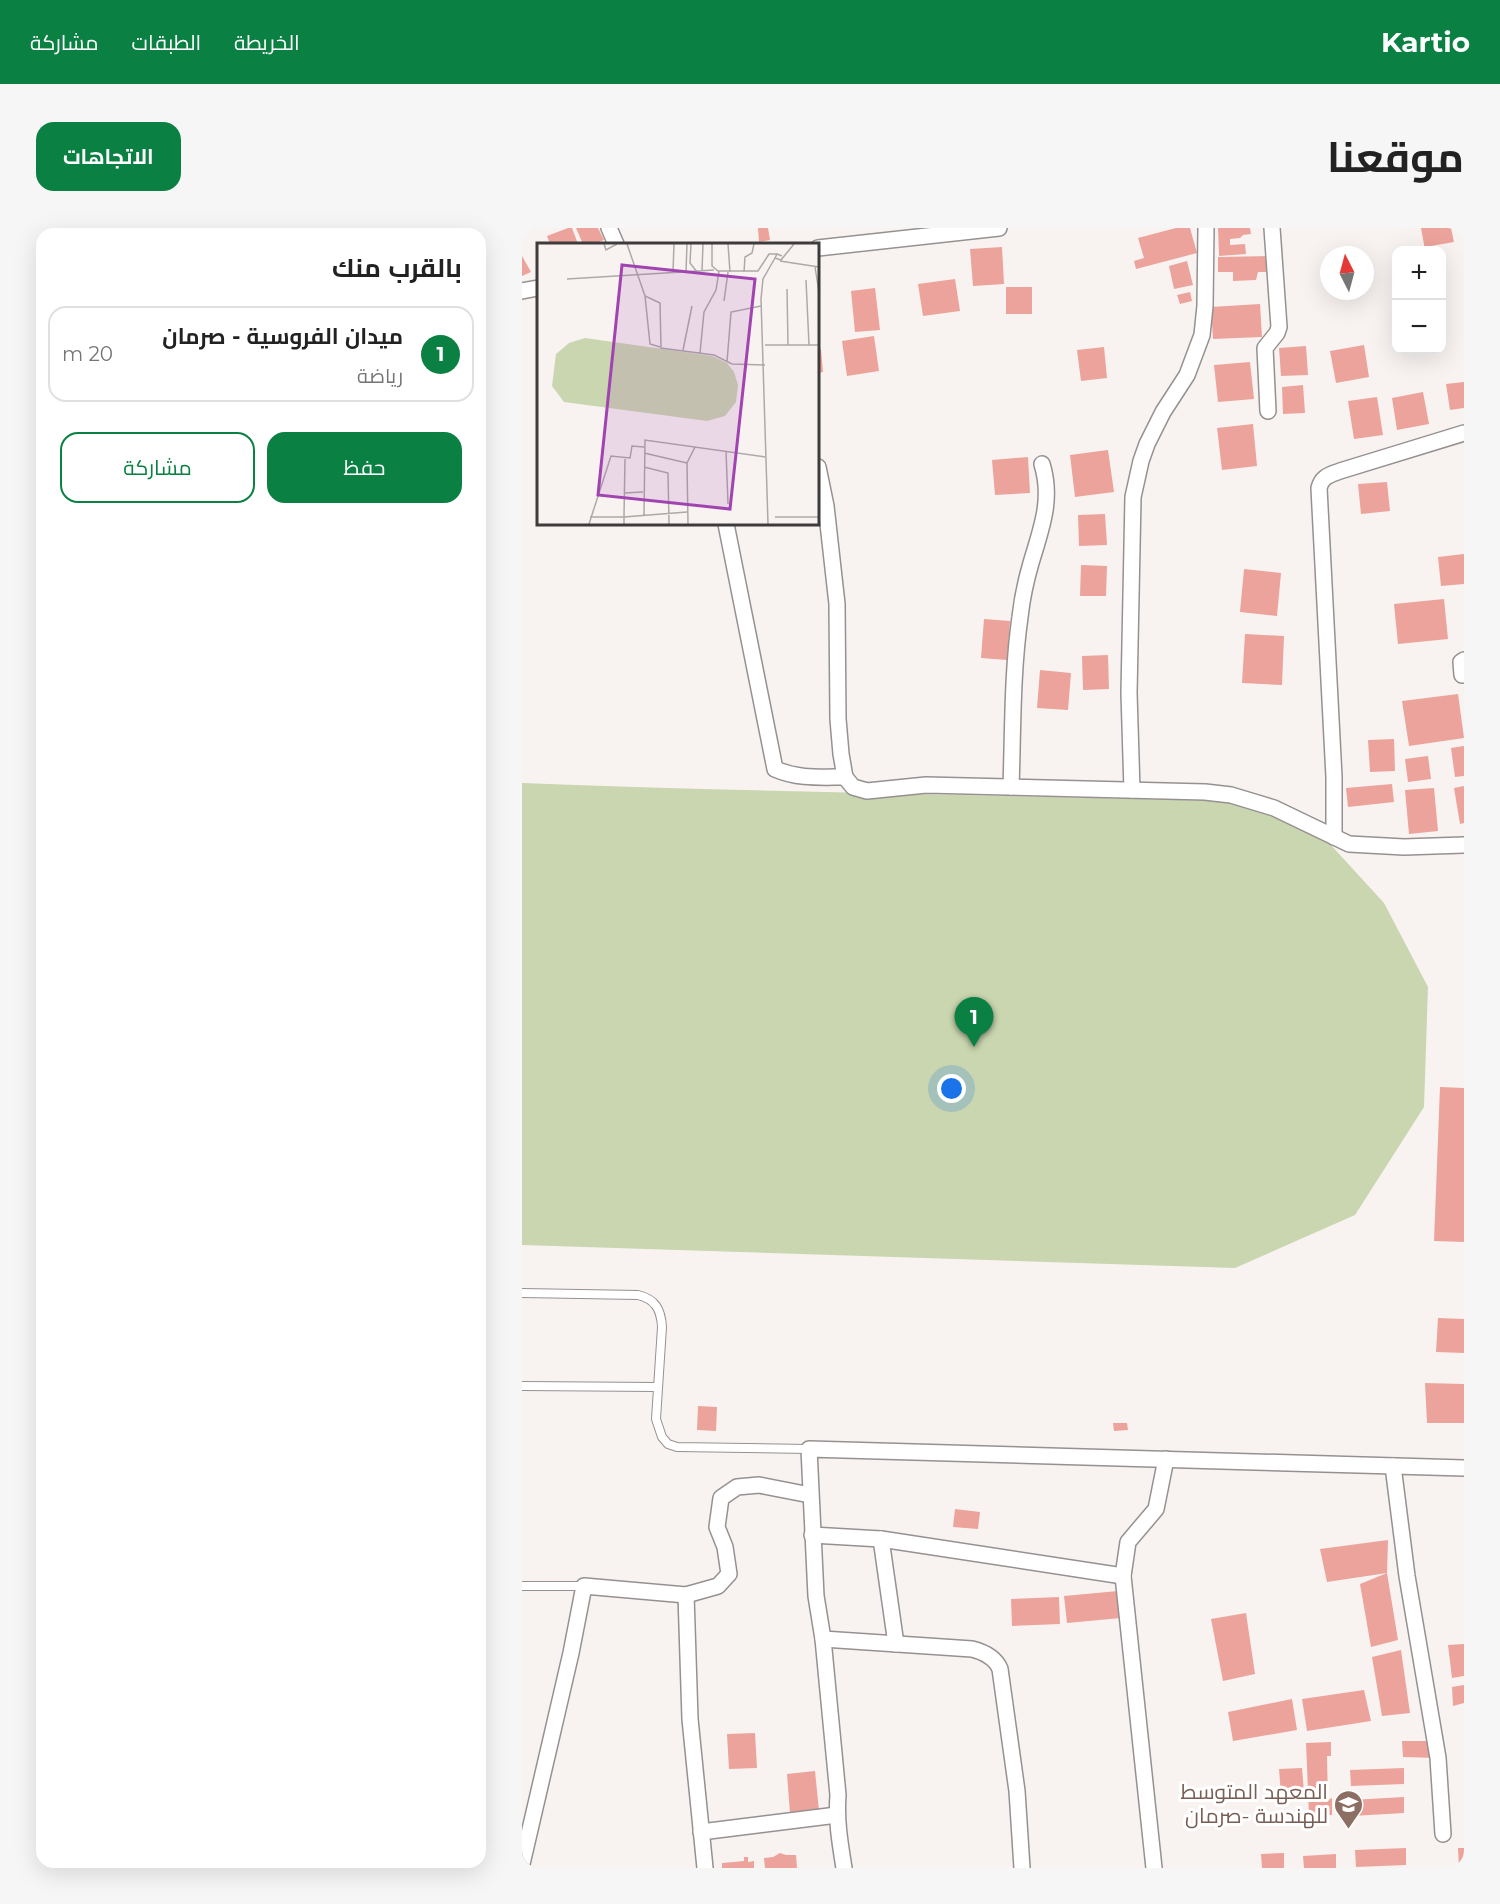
<!DOCTYPE html>
<html lang="ar">
<head>
<meta charset="utf-8">
<style>
	:root { --surface:#fff; --page:#f6f6f6; --text:#222; --muted:#767676; --line:#e0e0e0; --accent:#0b8043 }
	body { margin:0; font-family:Montserrat,Cairo,sans-serif; background:var(--page); color:var(--text); direction:rtl }
	.controls { position:absolute; right:18px; top:18px; display:grid; overflow:hidden; border-radius:12px; box-shadow:0 6px 24px #0002 }
	.controls button { width:54px; height:54px; display:grid; place-items:center; padding:0; border:0; border-bottom:2px solid var(--line); background:var(--surface); color:var(--text); font:30px sans-serif }
	.compass { position:absolute; left:798px; top:18px; width:54px; height:54px; border-radius:50%; background:var(--surface); box-shadow:0 6px 24px #0002; rotate:354deg }
	.you { position:absolute; left:430px; top:861px; width:21px; height:21px; margin:-15px; border:4px solid #fff; border-radius:50%; background:#1a73e8; box-shadow:0 0 0 9px #1a73e833 }
	.badge { display:grid; place-items:center; width:39px; height:39px; border-radius:50%; background:var(--accent); color:#fff; font-size:20px; font-weight:700 }
	.pin { position:absolute; translate:-50% -50px; filter:drop-shadow(0 2px 3px #0008) }
	.pin::after { content:''; position:absolute; top:32px; width:21px; height:18px; background:inherit; clip-path:polygon(0 0,100% 0,50% 100%) }
	.list { margin:0; padding:0; list-style:none }
	h2 { display:flex; justify-content:space-between; align-items:center; height:78px; margin:0; padding:0 24px; font-size:26px }
	h2 small { font-size:20px; font-weight:400; color:var(--muted) }
	.list li { display:grid; grid-template-columns:39px 1fr auto; gap:18px; align-items:center; box-sizing:border-box; height:96px; margin:0 12px 12px; padding:0 12px; border:2px solid var(--line); border-radius:18px }
	.list b { display:block; font-size:22px; white-space:nowrap }
	.list p { margin:0; font-size:20px; white-space:nowrap; color:var(--muted) }
	.list em { font-size:20px; font-style:normal; color:var(--muted) }
	.actions { display:flex; gap:12px; padding:18px 24px }
	.actions a { flex:1; padding:14px 0; border:2px solid var(--accent); border-radius:18px; text-align:center; font-size:21px; color:var(--accent) }
	.actions .main { background:var(--accent); color:#fff }
	.map { position:relative; flex:none; width:942px; height:1640px; overflow:hidden; direction:ltr; border-radius:18px }
	header { display:flex; align-items:center; gap:36px; box-sizing:border-box; height:84px; padding:0 30px; background:var(--accent); color:#fff }
	header strong { font-size:28px }
	nav { display:flex; gap:33px; margin-inline-start:auto; font-size:21px }
	.intro { display:flex; align-items:center; justify-content:space-between; box-sizing:border-box; height:144px; padding:0 36px }
	h1 { margin:0; font-size:42px }
	.button { padding:15px 27px; border-radius:18px; background:var(--accent); color:#fff; font-size:21px; font-weight:700 }
	main { display:flex; gap:36px; padding:0 36px }
	aside { flex:1; background:var(--surface); border-radius:18px; box-shadow:0 6px 24px #0002 }
	.map>svg:first-child { display:block }
	.green { fill:#c9d6af }
	.building { fill:#eca39b }
	.lines { fill:none; stroke-linecap:round; stroke-linejoin:round }
	.service-casing { stroke:#969190; stroke-width:10 }
	.minor-casing { stroke:#969190; stroke-width:18 }
	.service { stroke:#fff; stroke-width:8 }
	.minor { stroke:#fff; stroke-width:15 }
	.labels { text-anchor:middle; stroke-width:6; stroke-linejoin:round; paint-order:stroke }
	.education-label { font-size:21px; fill:#785e54; stroke:#fff; text-anchor:end }
	.inset-road { fill:none; stroke:#ada9a8; stroke-width:1.5 }
	.view { fill:#a044af; fill-opacity:0.15; stroke:#a044af; stroke-width:3 }
	.inset-edge { fill:none; stroke:#3d3b3b; stroke-width:3 }
</style>
</head>
<body>
<header>
<strong>Kartio</strong>
<nav><a>الخريطة</a><a>الطبقات</a><a>مشاركة</a></nav>
</header>
<div class="intro"><h1>موقعنا</h1><a class="button">الاتجاهات</a></div>
<main>
<div class="map">
<svg width="942" height="1640" viewBox="0 0 942 1640">
	<rect width="100%" height="100%" fill="#f8f3f1"/>
	<path class="green" d="M0 555C232 564 465 567 697 573L742 583 808 616 862 675 906 759 902 879 833 987 713 1040 0 1017Z"/>
	<g class="building">
		<polygon points="46,0 50,0 56,16 46,16 45,14 40,16 28,16 25,8"/>
		<polygon points="54,0 76,0 82,12 71,16 61,16"/>
		<polygon points="236,0 246,0 248,12 237,14"/>
		<polygon points="654,0 668,0 675,25 614,41 612,33 622,30 616,10"/>
		<polygon points="696,0 728,0 729,6 721,7 718,10 708,11 708,17 723,16 724,26 697,28"/>
		<polygon points="899,0 929,0 932,14 909,18 909,22 903,22"/>
		<polygon points="480,19 482,56 451,58 448,21"/>
		<polygon points="0,28 9,44 0,48"/>
		<polygon points="749,28 750,44 736,44 734,52 711,53 711,44 696,44 696,29"/>
		<polygon points="665,33 671,57 652,61 647,38"/>
		<polygon points="433,51 438,83 401,88 396,56"/>
		<rect x="484" y="59" width="26" height="27"/>
		<polygon points="353,60 358,102 333,104 329,63"/>
		<polygon points="668,64 670,73 658,76 655,67"/>
		<polygon points="738,76 740,109 691,111 689,79"/>
		<polygon points="352,108 357,143 325,148 320,113"/>
		<polygon points="842,117 847,149 814,155 808,123"/>
		<polygon points="784,118 786,147 759,148 757,120"/>
		<polygon points="582,119 585,150 559,153 555,122"/>
		<polygon points="296,121 299,121 301,144 296,145"/>
		<polygon points="728,134 732,171 696,174 692,137"/>
		<polygon points="942,154 942,180 928,182 924,156"/>
		<polygon points="781,157 783,185 761,186 760,159"/>
		<polygon points="901,164 907,196 875,202 870,170"/>
		<polygon points="855,169 861,207 832,211 826,173"/>
		<polygon points="731,196 735,238 700,242 695,200"/>
		<polygon points="586,222 592,264 553,269 548,227"/>
		<polygon points="506,229 508,265 473,267 470,232"/>
		<polygon points="865,254 868,283 839,286 836,256"/>
		<polygon points="583,286 585,317 557,318 556,287"/>
		<polygon points="942,326 942,356 919,358 916,329"/>
		<polygon points="559,337 585,338 584,368 558,368"/>
		<polygon points="722,341 759,345 755,388 718,384"/>
		<polygon points="922,371 926,411 876,416 872,376"/>
		<polygon points="462,391 488,393 485,432 459,430"/>
		<polygon points="723,406 762,408 760,457 720,455"/>
		<polygon points="586,427 587,461 561,462 560,428"/>
		<polygon points="518,442 549,445 546,482 515,480"/>
		<polygon points="936,466 942,510 887,518 880,473"/>
		<polygon points="872,511 873,543 848,544 846,512"/>
		<polygon points="942,518 942,548 933,549 929,520"/>
		<polygon points="906,528 909,551 886,554 883,531"/>
		<polygon points="870,556 872,574 826,579 824,560"/>
		<polygon points="942,558 942,595 938,596 932,560"/>
		<polygon points="912,560 916,603 887,606 883,562"/>
		<polygon points="918,859 942,860 942,1014 912,1013"/>
		<polygon points="916,1090 942,1091 942,1125 914,1124"/>
		<polygon points="903,1155 942,1156 942,1195 905,1195"/>
		<polygon points="176,1178 195,1179 194,1203 175,1202"/>
		<polygon points="591,1195 605,1195 606,1202 592,1203"/>
		<polygon points="433,1281 458,1284 456,1301 431,1299"/>
		<polygon points="866,1312 865,1345 805,1354 798,1321"/>
		<polygon points="865,1345 876,1412 849,1419 838,1356"/>
		<polygon points="596,1363 599,1390 545,1395 542,1368"/>
		<polygon points="537,1369 538,1396 490,1398 489,1371"/>
		<polygon points="724,1385 733,1446 701,1453 689,1391"/>
		<polygon points="942,1416 942,1448 930,1450 926,1417"/>
		<polygon points="879,1422 888,1485 860,1488 850,1429"/>
		<polygon points="942,1457 942,1475 931,1478 930,1459"/>
		<polygon points="842,1462 849,1493 785,1503 780,1471"/>
		<polygon points="770,1471 775,1502 711,1513 706,1484"/>
		<polygon points="233,1505 235,1540 207,1541 205,1506"/>
		<polygon points="880,1513 914,1513 916,1530 881,1529"/>
		<polygon points="809,1514 809,1528 805,1528 806,1572 810,1570 810,1587 787,1587 784,1515"/>
		<polygon points="780,1540 782,1564 759,1566 757,1541"/>
		<polygon points="882,1540 882,1556 829,1558 828,1542"/>
		<polygon points="293,1543 297,1583 268,1585 265,1546"/>
		<polygon points="882,1569 882,1585 830,1588 829,1572"/>
		<polygon points="884,1620 884,1637 834,1639 833,1622"/>
		<polygon points="936,1620 942,1620 942,1640 937,1640"/>
		<polygon points="258,1625 264,1627 274,1627 275,1640 243,1640 242,1630 251,1629"/>
		<polygon points="762,1625 762,1640 740,1640 739,1626"/>
		<polygon points="814,1626 814,1640 782,1640 781,1628"/>
		<polygon points="222,1629 226,1629 226,1634 232,1633 232,1640 200,1640 200,1635 222,1633"/>
	</g>
	<g class="lines">
		<defs>
			<g id="service">
				<path d="M0 1065 116 1067C133 1071 139 1081 140 1099L134 1191 140 1209 146 1216 155 1219 287 1221"/>
				<polyline points="0,1158 136,1159"/>
				<polyline points="0,1358 62,1358"/>
			</g>
			<g id="minor">
				<polyline points="87,0 94,16"/>
				<polyline points="296,20 477,0"/>
				<polyline points="0,63 16,60"/>
				<polyline points="746,183 743,120 755,105 757,99 750,0"/>
				<polyline points="296,239 304,278 315,376 316,491 319,526 323,549 331,559 345,563 404,557 683,564 709,567 752,580 827,616 882,619 942,617"/>
				<path d="M204 296 253 541C276 551 298 549 323 549"/>
				<polyline points="940,447 939,434 942,432"/>
				<path d="M489 559C491 503 490 445 498 389 500 371 504 352 509 335 519 301 531 272 520 236"/>
				<polyline points="610,562 607,465 611,269 619,233 625,216 641,184 665,147 680,107 683,78 684,0"/>
				<path d="M812 609V549L797 260C800 248 808 247 818 243L942 205"/>
				<polyline points="871,1238 885,1348 916,1530 921,1606"/>
				<polyline points="290,1307 359,1311 601,1348"/>
				<polyline points="359,1311 374,1416"/>
				<polyline points="164,1367 168,1491 183,1640"/>
				<path d="M301 1411 450 1421C462 1424 473 1429 478 1441L495 1563 500 1640"/>
				<polyline points="179,1604 315,1587"/>
				<polyline points="0,1636 49,1425 62,1358 164,1367 196,1358 207,1346 203,1319 195,1299 199,1270 215,1259 237,1257 288,1267"/>
				<path d="M322 1640C318 1615 314 1592 316 1567L301 1411 294 1368 287 1221 942 1240"/>
				<polyline points="632,1640 601,1348 606,1314 634,1281 644,1231"/>
			</g>
		</defs>
		<use href="#service" class="service-casing"/>
		<use href="#minor" class="minor-casing"/>
		<use href="#service" class="service"/>
		<use href="#minor" class="minor"/>
	</g>
	<defs>
		<symbol id="university-pin" viewBox="-11 -11 22 30"><path d="M0 17L-7.5 6A9.5 9.5 0 1 1 7.5 6Z" fill="#8d6e63" stroke="#fff"/><path d="M0-5L7-2L0 1L-7-2ZM-4 1L0 2.5L4 1V4Q0 6-4 4Z" fill="#fff"/></symbol>
	</defs>
	<g fill-rule="evenodd">
		<use href="#university-pin" x="810" y="1560" width="33" height="45"/>
	</g>
	<g class="labels">
		<g class="education-label">
			<text x="806" y="1571">المعهد المتوسط<tspan x="806" dy="24">للهندسة -صرمان</tspan></text>
		</g>
	</g>
	<g transform="translate(15 15)">
		<rect width="282" height="282" fill="#f8f3f1"/>
		<path d="M48 95 175 113 190 120 197 129 201 142 199 159 188 173 170 178 27 159 15 143 19 111 32 100Z" fill="#c9d6af"/>
		<path class="inset-road" d="M67 1 69 7 80 1M90 1 108 53 123 60 124 105 177 112 195 121 228 122M154 1 153 20 160 29M175 1V23L181 28H221L232 11H240M191 1 193 29M245 13 240 11 238 15 244 17 257 1M243 18 282 24M278 24 282 49M165 28 166 1M136 29 137 1M149 29 150 1M207 29 208 14 215 10 217 1M30 36 177 27M269 37 272 102M250 46 251 102M108 53 113 101 123 104M187 58 191 29M228 102H282M146 107 155 63M163 110 167 69 179 47 182 28M190 119 194 69 224 63M189 208 191 261M107 210 150 220M107 224 131 230 132 281M87 250 106 249M107 272 108 197 228 214M53 274H87L88 216M238 274H282M52 281 74 213 93 215 95 203 107 204M87 281V274L150 269M151 281 150 220 158 204M231 281 224 56 226 36 238 15"/>
		<path class="view" d="M85 22 218 36 193 266 61 252Z"/>
		<rect width="282" height="282" class="inset-edge"/>
	</g>
</svg>
<div class="controls">
<button>+</button>
<button>−</button>
</div>
<svg class="compass" viewBox="-18 -18 36 36"><path d="M0-13l5 13h-10z" fill="#e53935"/><path d="M0 13l5-13h-10z" fill="#767676"/></svg>
<div class="you"></div>
<div class="pin badge" style="left:452px;top:819px">1</div>
</div>
<aside>
<h2>بالقرب منك<small></small></h2>
<ul class="list">
<li><span class="badge">1</span><div><b>ميدان الفروسية - صرمان</b><p>رياضة</p></div><em>20 m</em></li>
</ul>
<div class="actions"><a class="main">حفظ</a><a>مشاركة</a></div>
</aside>
</main>
</body>
</html>
